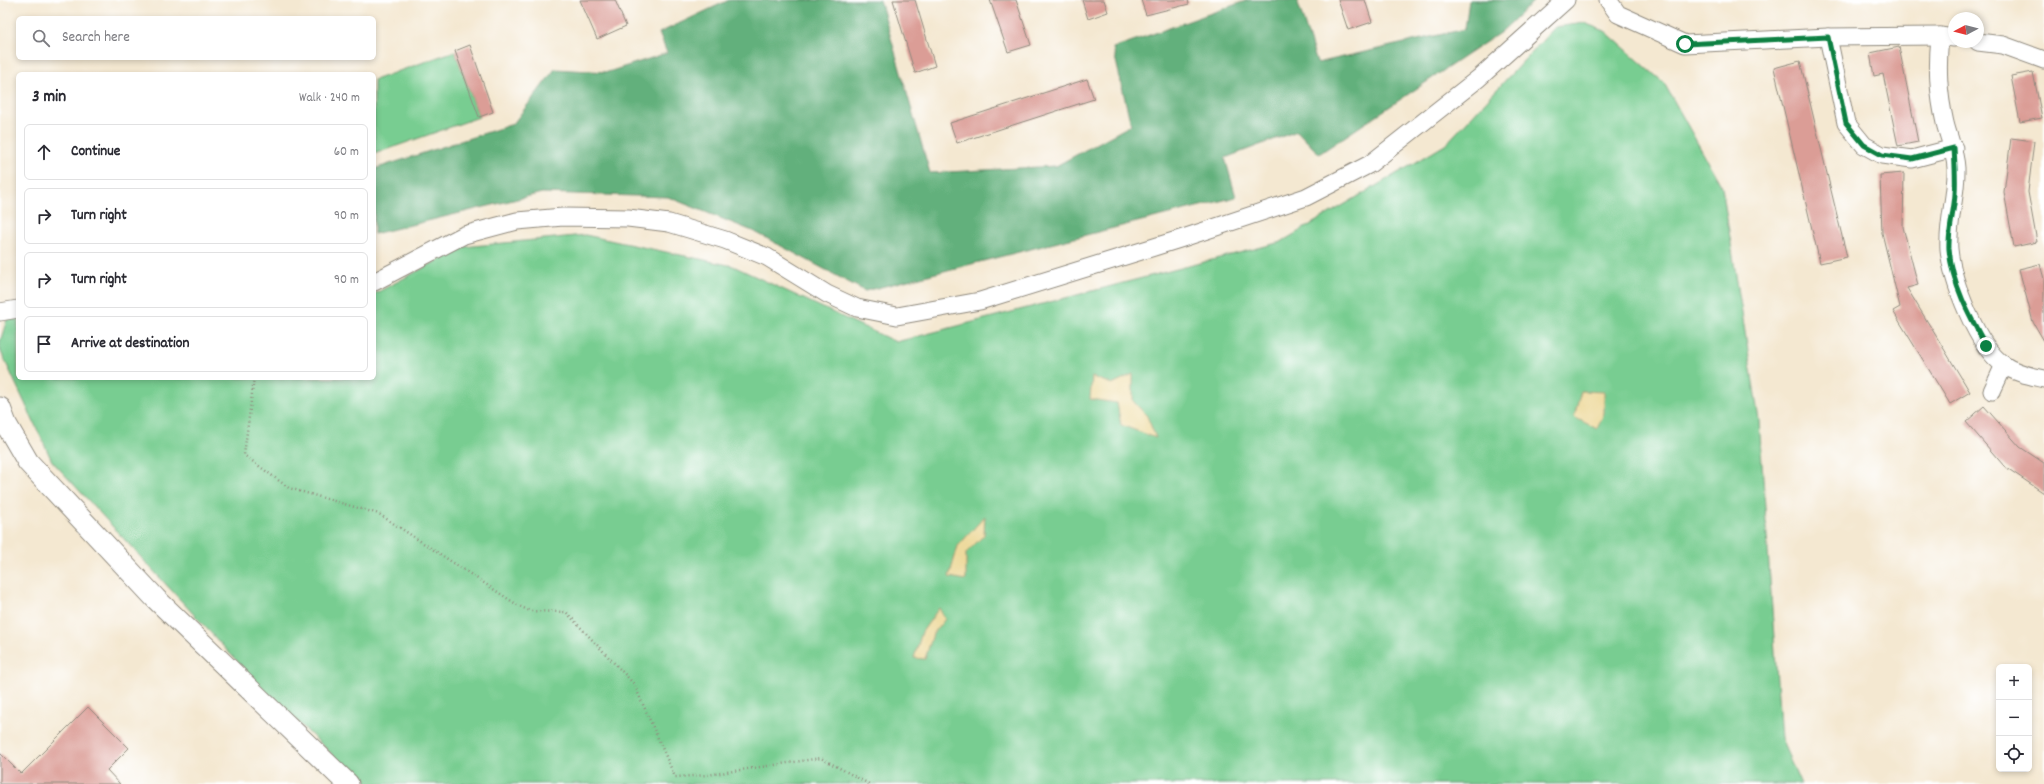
<!DOCTYPE html>
<html lang="en">
<head>
<meta charset="utf-8">
<style>
	:root { --surface:#fff; --page:#f2f2f3; --text:#2b2b33; --muted:#7c7c81; --line:#e1e1e2 }
	body { margin:0; font-family:Dekko,sans-serif; background:var(--page); color:var(--text) }
	.controls { position:absolute; right:12px; bottom:12px; display:grid; overflow:hidden; border-radius:6px; box-shadow:0 2px 6px #0003 }
	.controls button { width:36px; height:36px; display:grid; place-items:center; padding:0; border:0; border-bottom:1px solid var(--line); background:var(--surface); color:var(--text); font:20px sans-serif }
	.compass { position:absolute; left:1948px; top:12px; width:36px; height:36px; border-radius:50%; background:var(--surface); box-shadow:0 2px 6px #0003; rotate:263deg }
	.stop { position:absolute; width:12px; height:12px; margin:-9px; border:3px solid #0b8043; border-radius:50%; background:#fff }
	.stop.end { background:#0b8043; border-color:#fff; box-shadow:0 1px 4px #0008 }
	.list { margin:0; padding:0; list-style:none }
	h2 { display:flex; justify-content:space-between; align-items:center; height:52px; margin:0; padding:0 16px; font-size:17px }
	h2 small { font-size:13px; font-weight:400; color:var(--muted) }
	.list li { display:grid; grid-template-columns:26px 1fr auto; gap:12px; align-items:center; box-sizing:border-box; height:56px; margin:0 8px 8px; padding:0 8px; border:1px solid var(--line); border-radius:6px }
	.list b { display:block; font-size:15px; white-space:nowrap }
	.list em { font-size:13px; font-style:normal; color:var(--muted) }
	.icon { flex:none; width:22px; height:22px; fill:none; stroke:currentColor; stroke-width:2; stroke-linecap:round; stroke-linejoin:round }
	.map { position:relative; flex:none; width:2044px; height:784px; overflow:hidden }
	.search { position:absolute; background:var(--surface); box-shadow:0 2px 6px #0003; left:16px; top:16px; width:360px; height:44px; display:flex; align-items:center; gap:10px; box-sizing:border-box; padding:0 14px; border-radius:6px; color:var(--muted); font-size:15px }
	.panel { position:absolute; background:var(--surface); box-shadow:0 2px 6px #0003; left:16px; top:72px; width:360px; height:308px; border-radius:6px }
	.map>svg:first-child { display:block }
	.green { fill:#78cd91; stroke:#527c5e }
	.forest { fill:#62b07b; stroke:#466e53 }
	.sand { fill:#eeda9e; stroke:#8c8264 }
	.building { fill:#db9d96 }
	.lines { fill:none; stroke-linecap:round; stroke-linejoin:round }
	.minor-casing { stroke:#908a7e; stroke-width:19 }
	.tertiary-casing { stroke:#908a7e; stroke-width:23 }
	.path { stroke:#908a7e; stroke-width:2.5; stroke-dasharray:1 3; stroke-linecap:butt }
	.minor { stroke:#fff; stroke-width:17 }
	.tertiary { stroke:#fff; stroke-width:21 }
	.route { stroke:#0b8043; stroke-width:5 }
</style>
</head>
<body>
<div class="map">
<svg width="2044" height="784" viewBox="0 0 2044 784">
	<rect width="100%" height="100%" fill="#fff"/>
	<filter id="ink" filterUnits="userSpaceOnUse"><feTurbulence type="fractalNoise" baseFrequency=".025" numOctaves="2"/><feDisplacementMap in="SourceGraphic" scale="8" xChannelSelector="R" yChannelSelector="G"/><feConvolveMatrix kernelMatrix="1 2 1 2 8 2 1 2 1" color-interpolation-filters="sRGB"/></filter>
	<filter id="wash" filterUnits="userSpaceOnUse"><feTurbulence type="fractalNoise" baseFrequency=".012" numOctaves="4" result="noise"/><feDisplacementMap in="SourceGraphic" scale="16" xChannelSelector="R" yChannelSelector="G"/><feGaussianBlur stdDeviation="0.9" result="paint"/><feColorMatrix in="noise" values="0 0 0 0 0 0 0 0 0 0 0 0 0 0 0 0 0 1.4 0 .05"/><feComposite in="paint" operator="in"/></filter>
	<g filter="url(#wash)">
		<rect width="100%" height="100%" fill="#f4e8d1"/>
		<g class="green">
			<polygon points="1584,23 1605,31 1664,83 1722,187 1759,420 1781,739 1801,784 363,784 258,684 52,461 0,350 0,342 7,319 18,319 18,378 374,378 374,294 463,247 585,235 733,266 896,342 1281,242 1445,145 1555,27"/>
			<polygon points="455,51 479,117 374,154 374,80"/>
		</g>
		<polygon class="forest" points="729,0 880,0 930,173 1056,166 1131,125 1113,48 1248,0 1297,0 1317,63 1465,29 1469,0 1535,0 1501,32 1319,154 1297,131 1225,158 1236,197 865,291 755,232 668,197 542,193 374,234 374,169 513,124 555,69 608,72 667,53 659,33"/>
		<g class="sand">
			<polygon points="1133,374 1133,401 1147,416 1156,438 1121,425 1117,403 1090,399 1092,377 1112,384"/>
			<polygon points="1581,391 1604,392 1604,413 1597,429 1574,417"/>
			<polygon points="985,516 984,535 966,553 966,580 949,577 958,546"/>
			<polygon points="939,608 945,619 933,634 925,659 914,658 922,632"/>
		</g>
		<g id="blocks">
			<g class="building">
				<polygon points="580,0 615,0 626,26 597,39"/>
				<polygon points="893,0 915,0 935,66 915,73"/>
				<polygon points="990,0 1016,0 1031,45 1008,52"/>
				<polygon points="1082,0 1104,0 1108,12 1088,19"/>
				<polygon points="1141,0 1188,0 1189,4 1146,15"/>
				<polygon points="1338,0 1365,0 1372,22 1348,30"/>
				<polygon points="470,45 493,112 479,117 455,51"/>
				<polygon points="1899,47 1918,142 1898,146 1883,74 1874,76 1870,53"/>
				<polygon points="1800,61 1847,257 1820,263 1774,68"/>
				<polygon points="2033,72 2042,118 2020,122 2011,76"/>
				<polygon points="1087,79 1094,99 957,143 950,123"/>
				<polygon points="2011,138 2034,141 2028,192 2037,242 2014,247 2004,192"/>
				<polygon points="1904,173 1903,227 1918,285 1907,288 1970,392 1950,404 1893,311 1900,307 1882,233 1880,175"/>
				<polygon points="2040,264 2044,279 2044,341 2033,322 2019,269"/>
				<polygon points="1984,406 2020,447 2044,463 2044,493 2004,466 1966,422"/>
				<polygon points="88,707 129,748 107,770 120,784 0,784 0,753 21,774"/>
			</g>
		</g>
	</g>
	<g filter="url(#ink)">
		<use href="#blocks" fill-opacity="0" stroke="#908a7e" stroke-width="1"/>
		<g class="lines">
			<defs>
				<g id="minor">
					<polyline points="1608,0 1618,14 1685,44 1828,37 1940,36"/>
					<polyline points="1828,37 1846,123 1864,145 1882,155 1912,159 1954,148"/>
					<path d="M1954 38 1940 36C1937 68 1938 92 1945 123 1949 139 1955 151 1956 168 1957 195 1947 222 1949 249 1952 281 1977 347 2004 365 2015 373 2031 376 2044 379"/>
					<polyline points="1978,42 2003,45 2044,60"/>
					<polyline points="374,282 464,235 517,221 563,217 628,218 669,223 725,240 767,257 827,294 857,308 897,316 980,301 1180,239 1306,197 1370,164 1479,78 1566,0"/>
					<polyline points="0,312 18,309"/>
					<polyline points="1992,391 2004,365"/>
				</g>
				<polyline id="tertiary" points="0,408 6,424 28,462 156,599 348,784"/>
			</defs>
			<use href="#minor" class="minor-casing"/>
			<use href="#tertiary" class="tertiary-casing"/>
			<polyline class="path" points="254,378 244,455 289,488 379,514 519,606 530,611 566,612 634,684 675,777 707,775 821,758 869,784"/>
			<use href="#minor" class="minor"/>
			<use href="#tertiary" class="tertiary"/>
		</g>
	</g>
	<g class="lines" filter="url(#ink)">
		<path class="route" d="M1685 44 1828 37 1846 123 1864 145 1882 155 1912 159 1954 148C1955 164 1956 179 1955 194 1954 212 1948 231 1949 249 1952 284 1969 315 1986 346"/>
	</g>
</svg>
<div class="controls">
<button>+</button>
<button>−</button>
<button><svg class="icon" aria-label="locate" viewBox="0 0 24 24"><circle cx="12" cy="12" r="6"/><path d="M12 2v4M12 18v4M2 12h4M18 12h4"/></svg></button>
</div>
<svg class="compass" viewBox="-18 -18 36 36"><path d="M0-13l5 13h-10z" fill="#e53935"/><path d="M0 13l5-13h-10z" fill="#7c7c81"/></svg>
<div class="stop" style="left:1685px;top:44px"></div>
<div class="stop end" style="left:1986px;top:346px"></div>
<div class="search"><svg class="icon" aria-label="search" viewBox="0 0 24 24"><circle cx="10" cy="10" r="6"/><path d="M15 15l6 6"/></svg>Search here</div>
<section class="panel">
<h2>3 min<small>Walk · 240 m</small></h2>
<ul class="list">
<li><svg class="icon" aria-label="ahead" viewBox="0 0 24 24"><path d="M12 20V5M6 11l6-6 6 6"/></svg><div><b>Continue</b></div><em>60 m</em></li>
<li><svg class="icon" aria-label="right" viewBox="0 0 24 24"><path d="M7 20v-9h11M14 6l5 5-5 5"/></svg><div><b>Turn right</b></div><em>90 m</em></li>
<li><svg class="icon" aria-label="right" viewBox="0 0 24 24"><path d="M7 20v-9h11M14 6l5 5-5 5"/></svg><div><b>Turn right</b></div><em>90 m</em></li>
<li><svg class="icon" aria-label="arrive" viewBox="0 0 24 24"><path d="M6 21V4h12l-3 4 3 4H6"/></svg><div><b>Arrive at destination</b></div></li>
</ul>
</section>
</div>
</body>
</html>
